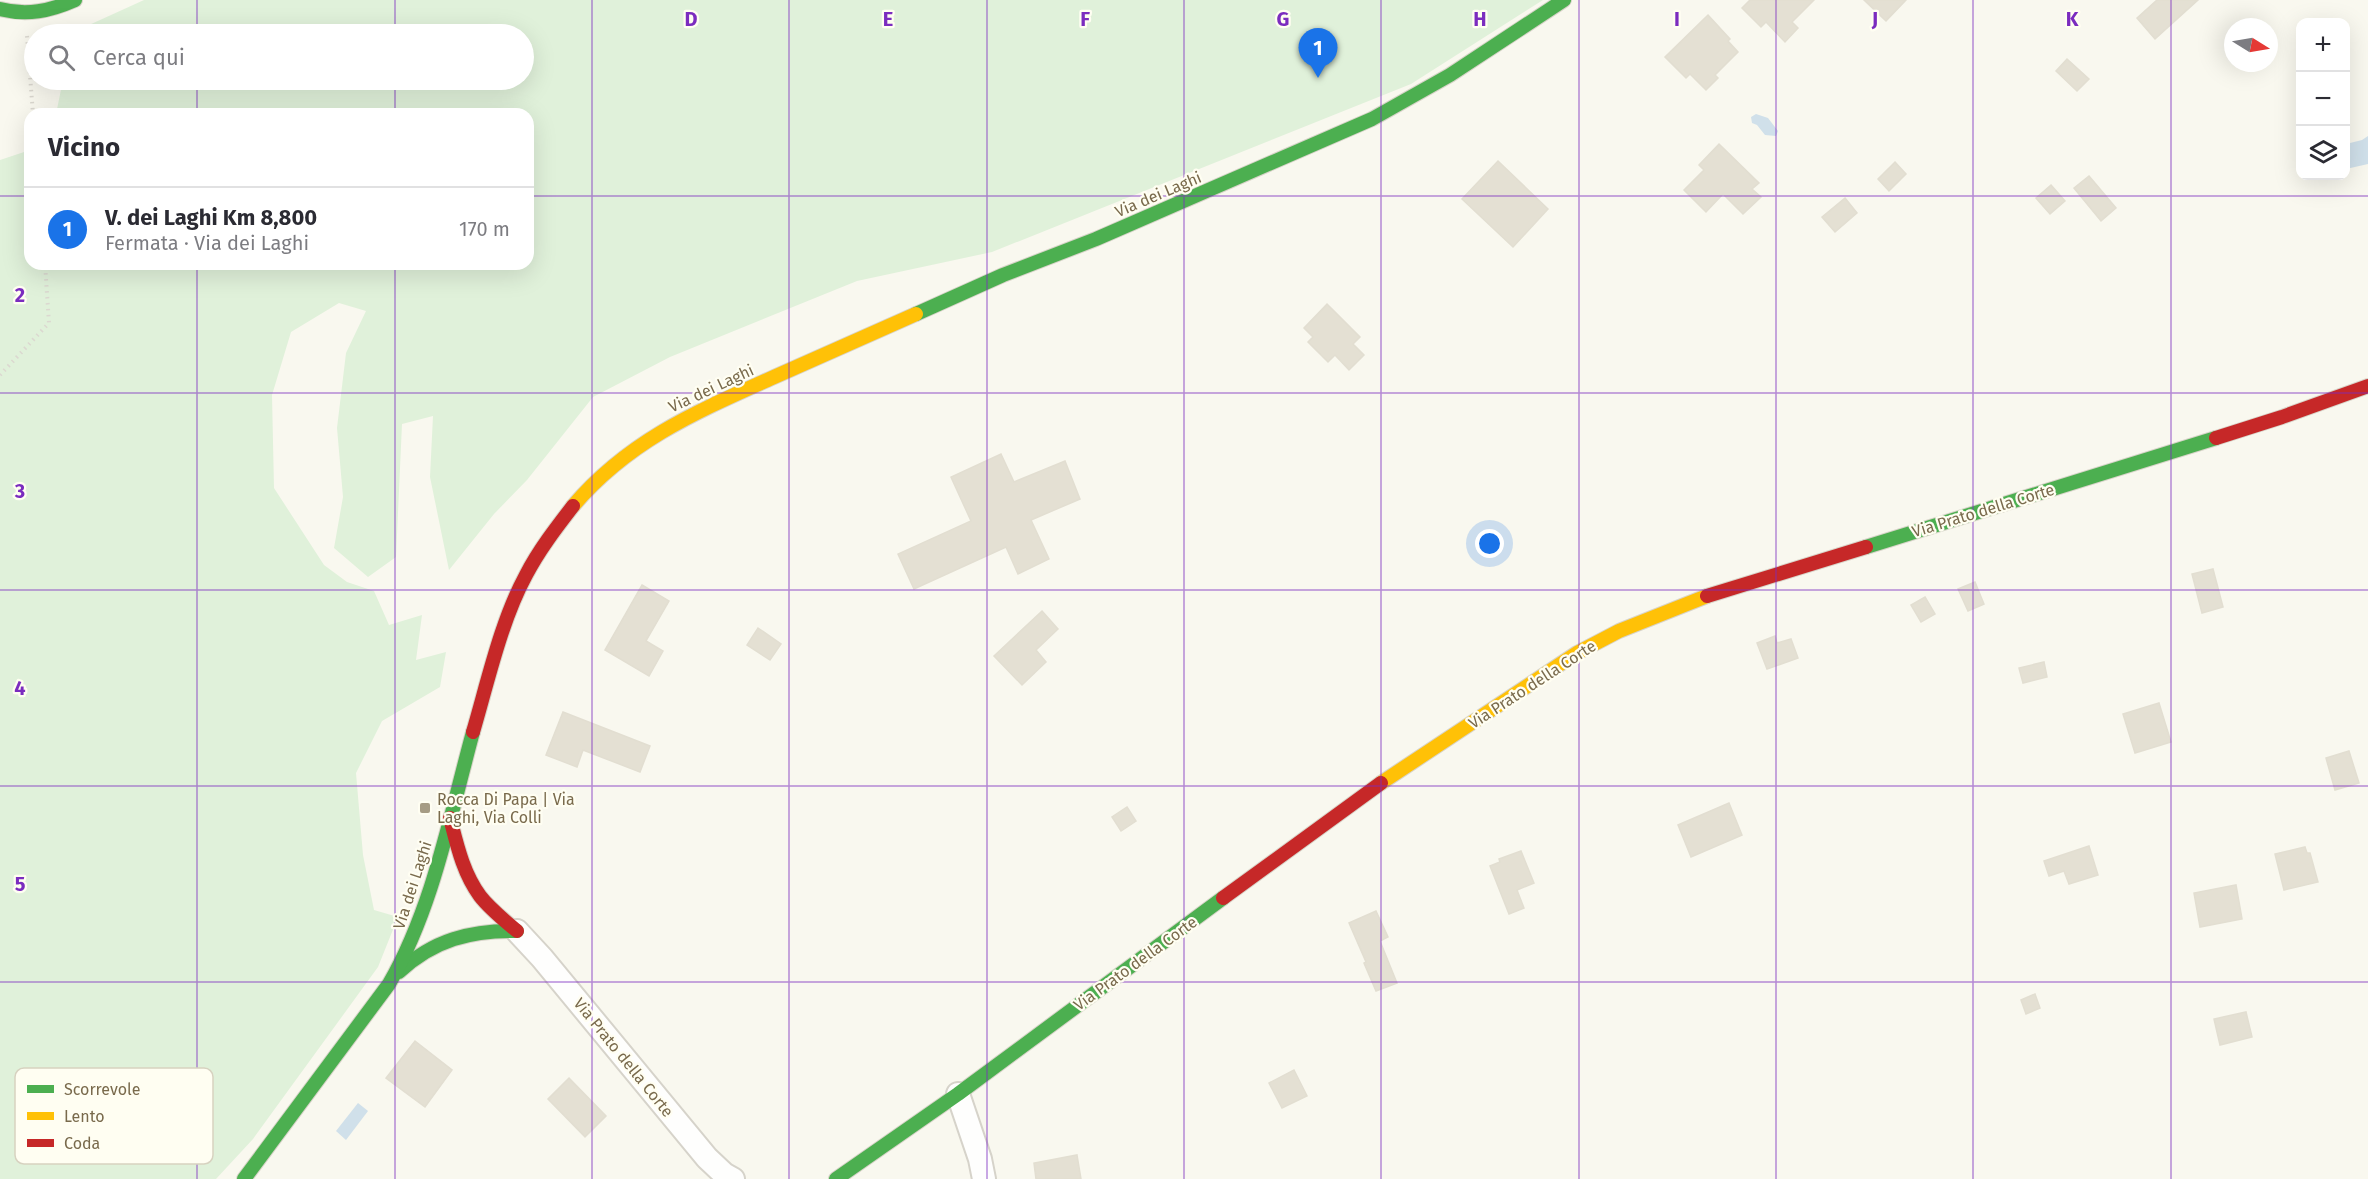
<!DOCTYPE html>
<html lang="it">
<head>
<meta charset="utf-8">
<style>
	:root { --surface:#fff; --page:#f2f2f3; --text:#2b2b33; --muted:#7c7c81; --line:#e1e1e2; --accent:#1a73e8 }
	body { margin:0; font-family:"Fira Sans",sans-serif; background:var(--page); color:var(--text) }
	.controls { position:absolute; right:18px; top:18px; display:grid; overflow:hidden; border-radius:12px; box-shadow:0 6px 24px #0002 }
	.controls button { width:54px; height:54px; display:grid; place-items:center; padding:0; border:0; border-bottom:2px solid var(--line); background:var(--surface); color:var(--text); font:30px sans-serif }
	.compass { position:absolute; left:2224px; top:18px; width:54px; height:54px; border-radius:50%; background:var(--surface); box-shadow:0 6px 24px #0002; rotate:101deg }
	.you { position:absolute; left:1490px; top:544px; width:21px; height:21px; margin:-15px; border:4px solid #fff; border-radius:50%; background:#1a73e8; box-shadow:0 0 0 9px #1a73e833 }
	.badge { display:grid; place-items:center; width:39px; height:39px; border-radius:50%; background:var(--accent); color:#fff; font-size:20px; font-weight:700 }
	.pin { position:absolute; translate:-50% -50px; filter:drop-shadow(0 2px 3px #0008) }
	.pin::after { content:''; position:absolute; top:32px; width:21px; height:18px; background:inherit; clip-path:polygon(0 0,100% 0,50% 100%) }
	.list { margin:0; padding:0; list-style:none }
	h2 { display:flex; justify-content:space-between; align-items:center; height:78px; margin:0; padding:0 24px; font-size:26px }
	h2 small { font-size:20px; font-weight:400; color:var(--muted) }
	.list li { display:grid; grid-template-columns:39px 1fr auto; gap:18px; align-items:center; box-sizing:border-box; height:84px; padding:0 24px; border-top:2px solid var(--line) }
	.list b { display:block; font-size:22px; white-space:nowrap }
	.list p { margin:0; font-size:20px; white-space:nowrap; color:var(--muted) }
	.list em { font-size:20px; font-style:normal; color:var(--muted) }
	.icon { flex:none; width:33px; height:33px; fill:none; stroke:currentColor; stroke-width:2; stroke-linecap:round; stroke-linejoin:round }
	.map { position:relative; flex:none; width:2368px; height:1179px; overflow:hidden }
	.search { position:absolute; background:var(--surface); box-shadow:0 6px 24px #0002; left:24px; top:24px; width:510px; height:66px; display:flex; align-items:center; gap:15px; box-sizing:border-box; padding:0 21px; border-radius:33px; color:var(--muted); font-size:22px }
	.panel { position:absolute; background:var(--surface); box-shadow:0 6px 24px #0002; left:24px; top:108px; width:510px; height:162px; border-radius:18px }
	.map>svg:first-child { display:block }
	.green { fill:#e0f1da }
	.water { fill:#d0e0ea }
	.building { fill:#e4e0d3; stroke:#e2ded1; stroke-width:1.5 }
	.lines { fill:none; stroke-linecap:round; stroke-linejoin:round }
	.street-casing { stroke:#d6d3ca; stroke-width:26 }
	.fast-casing { stroke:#d8d4c9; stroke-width:16 }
	.slow-casing { stroke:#d8d4c9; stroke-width:16 }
	.jam-casing { stroke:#d8d4c9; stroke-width:16 }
	.path { stroke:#dbd8d0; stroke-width:4; stroke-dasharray:1.5 4.5; stroke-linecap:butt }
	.street { stroke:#fefefd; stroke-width:22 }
	.fast { stroke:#4caf50; stroke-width:14 }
	.slow { stroke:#ffc107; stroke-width:14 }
	.jam { stroke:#c62828; stroke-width:14 }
	.grid { fill:none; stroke:#7b2cbf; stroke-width:1.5; stroke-opacity:0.55 }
	.poi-dot { fill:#a69c85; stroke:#fffef2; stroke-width:2 }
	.labels { text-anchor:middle; stroke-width:4.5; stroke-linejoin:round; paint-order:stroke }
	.street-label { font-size:16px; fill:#796a4c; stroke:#fffef2 }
	.poi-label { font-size:16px; fill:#796a4c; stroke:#fffef2; text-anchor:start }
	.key { fill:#fffef2; stroke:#d7d2c0; stroke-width:1.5 }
	.key-label { font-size:16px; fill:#796a4c }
	.grid-label { font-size:20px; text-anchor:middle; font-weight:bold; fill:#7b2cbf; stroke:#fffef2; stroke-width:4.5; stroke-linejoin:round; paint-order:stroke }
</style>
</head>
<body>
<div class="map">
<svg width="2368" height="1179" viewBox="0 0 2368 1179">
	<rect width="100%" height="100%" fill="#f9f8ef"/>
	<polygon class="green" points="144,0 1543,0 1411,84 992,252 857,281 670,357 593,397 527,480 494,514 449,570 430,477 433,416 402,424 396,557 368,577 334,548 343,497 337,428 346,353 366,311 339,303 291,332 272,395 274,488 324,565 347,582 374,591 389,625 422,615 416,660 446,652 440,687 382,721 356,773 363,855 374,910 398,917 378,967 253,1139 216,1179 0,1179 0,160 30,150 30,264 528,264 528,114 56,114 63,80 524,80 524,34 76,34 78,30"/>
	<g class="water">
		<polygon points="1756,114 1768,118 1778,131 1776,136 1765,135 1757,125 1752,123 1751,117"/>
		<polygon points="2368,136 2368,164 2346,169 2346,144 2362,140"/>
		<polygon points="358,1103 368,1111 346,1140 336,1131"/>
	</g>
	<g class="building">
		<polygon points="1750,0 1814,0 1792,22 1798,28 1785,42 1766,22 1761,27 1742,8"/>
		<polygon points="1864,0 1906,0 1886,21"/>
		<polygon points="2157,0 2198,0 2155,39 2137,18"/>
		<polygon points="1708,15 1730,39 1728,41 1738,52 1715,75 1718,78 1706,90 1690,74 1686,78 1665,57"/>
		<polygon points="2067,59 2089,79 2077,91 2056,71"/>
		<polygon points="1719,144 1759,183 1752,189 1761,197 1743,214 1723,194 1706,212 1684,190 1704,170 1699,165"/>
		<polygon points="1498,161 1548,209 1513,247 1462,199"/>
		<polygon points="1895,162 1906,174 1889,191 1878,179"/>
		<polygon points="2089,176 2116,208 2101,221 2074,188"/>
		<polygon points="2051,185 2065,201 2050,214 2036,198"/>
		<polygon points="1845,198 1857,213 1835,232 1822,217"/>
		<polygon points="1327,304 1360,337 1353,344 1364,355 1349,370 1335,355 1328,362 1308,342 1313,337 1304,328"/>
		<polygon points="1001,454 1014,482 1065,461 1080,499 1031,520 1049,559 1018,574 1006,547 914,589 898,554 971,521 951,477"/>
		<polygon points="2213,569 2223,607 2202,613 2192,574"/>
		<polygon points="1975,582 1984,604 1968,611 1958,589"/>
		<polygon points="642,585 669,601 646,641 663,651 649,676 605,650"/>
		<polygon points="1925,597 1935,614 1921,622 1911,605"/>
		<polygon points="1042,611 1058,629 1036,650 1046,662 1022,685 994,656"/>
		<polygon points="758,628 781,644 770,660 747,645"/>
		<polygon points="1775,636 1777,643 1791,639 1798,658 1767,669 1757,643"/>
		<polygon points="2044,662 2047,677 2023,683 2019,668"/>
		<polygon points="2159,703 2171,742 2135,753 2123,714"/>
		<polygon points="563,712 650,746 640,772 583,750 577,767 546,755"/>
		<polygon points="2349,751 2359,783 2335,790 2326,758"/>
		<polygon points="1729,803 1742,835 1691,857 1678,825"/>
		<polygon points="1127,807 1136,821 1121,831 1112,817"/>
		<polygon points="2089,846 2098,875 2069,884 2064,871 2049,876 2044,861"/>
		<polygon points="2305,847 2307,853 2310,853 2318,882 2284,890 2275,854"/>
		<polygon points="1521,851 1534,883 1517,890 1524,908 1509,914 1490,866 1500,862 1499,859"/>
		<polygon points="2236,885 2242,919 2200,927 2194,893"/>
		<polygon points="1376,911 1388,937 1380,941 1397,983 1376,991 1364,963 1366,962 1349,923"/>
		<polygon points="2035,994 2040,1008 2026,1014 2021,1000"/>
		<polygon points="2246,1012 2252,1037 2220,1045 2214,1019"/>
		<polygon points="415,1041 452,1070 425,1107 386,1078"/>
		<polygon points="1294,1070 1307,1096 1282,1108 1269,1083"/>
		<polygon points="569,1078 606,1116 585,1137 548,1099"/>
		<polygon points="1077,1155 1081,1179 1036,1179 1034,1163"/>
	</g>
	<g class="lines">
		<defs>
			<g id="street">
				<polyline points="517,931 542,958 707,1158 724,1174 733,1179"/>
				<polyline points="958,1094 980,1159 984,1179"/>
			</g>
			<g id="fast">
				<path d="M0 9C27 16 50 11 75 0"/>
				<polyline points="916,314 1003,275 1096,239 1372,119 1450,75 1564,0"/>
				<polyline points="1866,547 2216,438"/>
				<path d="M399 972C433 940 471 930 517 931"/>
				<path d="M244 1179 389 984C433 908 450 816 473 732"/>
				<polyline points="836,1179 958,1094 1223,898"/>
			</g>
			<g id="slow">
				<path d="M573 506C629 440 698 411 774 377 821 356 869 335 916 314"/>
				<polyline points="1381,783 1577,653 1619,631 1707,596"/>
			</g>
			<g id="jam">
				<polyline points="2216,438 2282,417 2368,386"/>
				<polyline points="1707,596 1866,547"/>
				<path d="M473 732C488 681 501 621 526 575 539 550 556 528 573 506"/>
				<path d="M450 818C457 845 463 873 480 896 490 909 504 920 517 931"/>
				<polyline points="1223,898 1381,783"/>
			</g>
		</defs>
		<use href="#street" class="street-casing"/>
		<use href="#fast" class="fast-casing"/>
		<use href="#slow" class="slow-casing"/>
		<use href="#jam" class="jam-casing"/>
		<g class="path">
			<polyline points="27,36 33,114"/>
			<polyline points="0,375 49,323 45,264"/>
		</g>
		<use href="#street" class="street"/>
		<use href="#fast" class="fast"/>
		<use href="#slow" class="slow"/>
		<use href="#jam" class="jam"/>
	</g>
	<path class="grid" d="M197 0V34M395 0V34M592 0V1179M789 0V1179M987 0V1179M1184 0V1179M1381 0V1179M1579 0V1179M1776 0V1179M1973 0V1179M2171 0V1179M197 80V114M395 80V114M0 196H30M528 196H2368M197 264V1179M395 264V1179M0 393H2368M0 590H2368M0 786H2368M0 982H2368"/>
	<rect class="poi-dot" x="419" y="802" width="12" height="12" rx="3"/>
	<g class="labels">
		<g class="street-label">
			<text transform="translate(1158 194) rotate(-23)" y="6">Via dei Laghi</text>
			<text transform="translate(711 388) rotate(-25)" y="6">Via dei Laghi</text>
			<text transform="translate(1983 510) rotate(-17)" y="6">Via Prato della Corte</text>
			<text transform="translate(1532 684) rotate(-33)" y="6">Via Prato della Corte</text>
			<text transform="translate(412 885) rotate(-72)" y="6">Via dei Laghi</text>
			<text transform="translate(1135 963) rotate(-36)" y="6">Via Prato della Corte</text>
			<text transform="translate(624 1057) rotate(51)" y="6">Via Prato della Corte</text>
		</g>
		<g class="poi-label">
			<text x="437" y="805">Rocca Di Papa | Via<tspan x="437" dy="18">Laghi, Via Colli</tspan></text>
		</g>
	</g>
	<rect x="15" y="1068" width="198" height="96" rx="9" class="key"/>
	<rect x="27" y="1085" width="27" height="8" fill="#4caf50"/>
	<rect x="27" y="1112" width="27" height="8" fill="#ffc107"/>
	<rect x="27" y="1139" width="27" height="8" fill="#c62828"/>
	<g class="key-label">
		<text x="64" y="1095">Scorrevole</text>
		<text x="64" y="1122">Lento</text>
		<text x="64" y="1149">Coda</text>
	</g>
	<g class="grid-label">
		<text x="691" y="26">D</text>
		<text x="888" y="26">E</text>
		<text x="1085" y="26">F</text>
		<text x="1283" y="26">G</text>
		<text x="1480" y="26">H</text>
		<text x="1677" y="26">I</text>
		<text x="1875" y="26">J</text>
		<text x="2072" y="26">K</text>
		<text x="20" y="302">2</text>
		<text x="20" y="498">3</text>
		<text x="20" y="695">4</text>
		<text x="20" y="891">5</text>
	</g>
</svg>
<div class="controls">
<button>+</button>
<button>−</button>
<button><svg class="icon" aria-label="layers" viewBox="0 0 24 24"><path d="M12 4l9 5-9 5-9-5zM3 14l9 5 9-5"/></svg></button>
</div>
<svg class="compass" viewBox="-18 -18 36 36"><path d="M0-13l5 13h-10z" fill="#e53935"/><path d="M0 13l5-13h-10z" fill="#7c7c81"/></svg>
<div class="you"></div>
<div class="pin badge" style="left:1318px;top:78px">1</div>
<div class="search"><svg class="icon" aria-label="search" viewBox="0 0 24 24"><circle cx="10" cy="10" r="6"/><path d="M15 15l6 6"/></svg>Cerca qui</div>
<section class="panel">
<h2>Vicino<small></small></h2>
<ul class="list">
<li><span class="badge">1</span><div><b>V. dei Laghi Km 8,800</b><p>Fermata · Via dei Laghi</p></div><em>170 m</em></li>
</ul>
</section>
</div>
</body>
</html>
